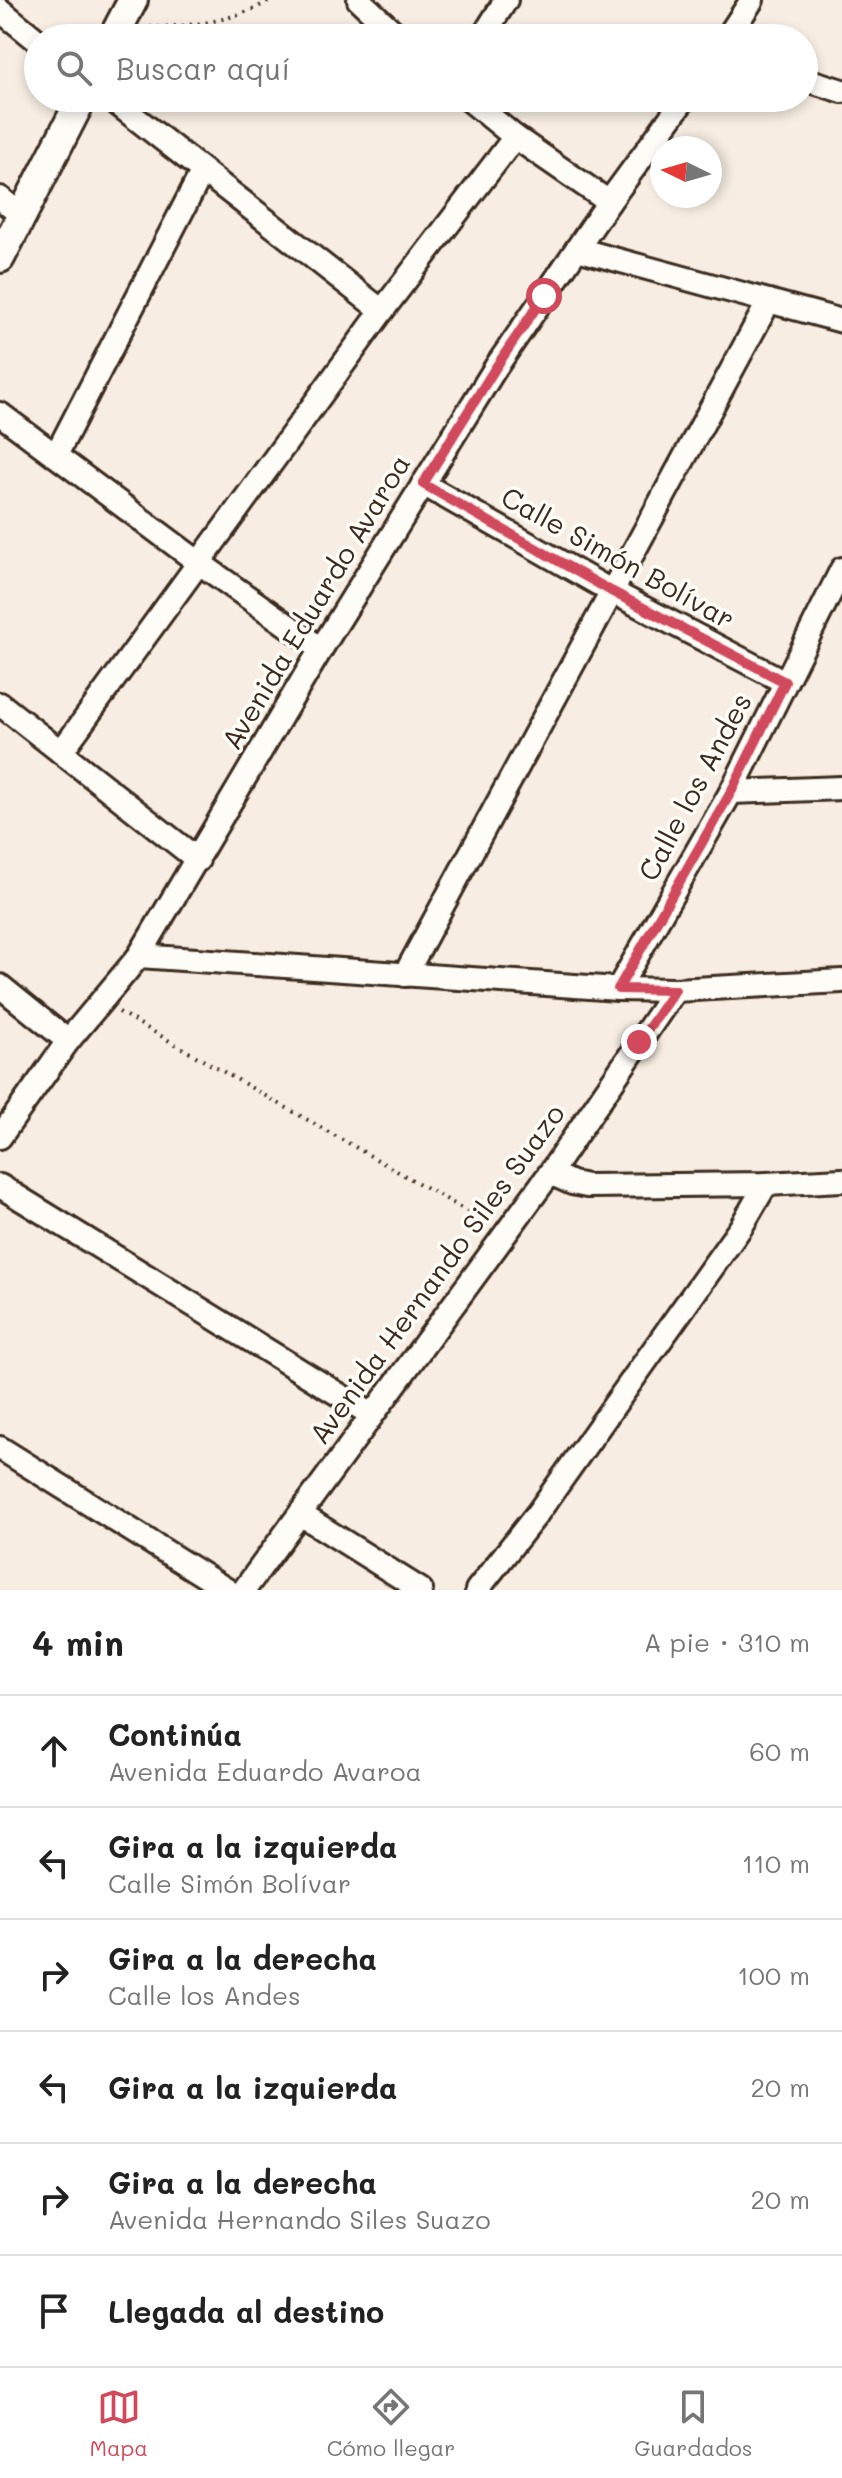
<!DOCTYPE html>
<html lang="es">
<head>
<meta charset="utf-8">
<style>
	:root { --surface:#fff; --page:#f6f6f6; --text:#222; --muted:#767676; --line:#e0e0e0; --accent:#d1495b }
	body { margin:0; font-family:Mali,sans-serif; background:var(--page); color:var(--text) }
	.compass { position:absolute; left:650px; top:136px; width:72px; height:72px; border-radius:50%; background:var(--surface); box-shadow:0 4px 12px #0003; rotate:275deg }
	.stop { position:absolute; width:24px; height:24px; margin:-18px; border:6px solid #d1495b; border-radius:50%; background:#fff }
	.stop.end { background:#d1495b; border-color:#fff; box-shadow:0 2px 8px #0008 }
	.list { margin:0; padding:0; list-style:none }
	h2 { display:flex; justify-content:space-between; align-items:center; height:104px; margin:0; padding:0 32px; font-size:34px }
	h2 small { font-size:26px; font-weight:400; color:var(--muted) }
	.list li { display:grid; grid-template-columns:52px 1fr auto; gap:24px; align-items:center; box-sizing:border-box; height:112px; padding:0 32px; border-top:2px solid var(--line) }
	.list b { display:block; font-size:30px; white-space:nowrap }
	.list p { margin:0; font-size:26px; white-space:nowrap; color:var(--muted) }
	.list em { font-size:26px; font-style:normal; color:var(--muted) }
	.icon { flex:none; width:44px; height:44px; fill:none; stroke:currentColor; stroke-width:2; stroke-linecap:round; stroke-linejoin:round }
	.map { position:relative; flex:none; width:842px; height:1590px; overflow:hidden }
	.search { position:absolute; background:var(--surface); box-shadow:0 4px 12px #0003; left:24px; right:24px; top:24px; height:88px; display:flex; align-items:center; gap:20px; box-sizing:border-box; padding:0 28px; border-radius:44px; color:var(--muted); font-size:30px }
	.sheet { height:776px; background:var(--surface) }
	nav { display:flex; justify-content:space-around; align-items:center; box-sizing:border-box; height:112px; border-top:2px solid var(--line); background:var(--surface); font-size:22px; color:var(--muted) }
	nav a { display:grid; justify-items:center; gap:4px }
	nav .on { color:var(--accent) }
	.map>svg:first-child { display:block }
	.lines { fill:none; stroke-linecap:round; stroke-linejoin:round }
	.minor-casing { stroke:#3b2a1e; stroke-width:28 }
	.tertiary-casing { stroke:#3b2a1e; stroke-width:34 }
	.path { stroke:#3b2a1e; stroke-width:4; stroke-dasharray:2 6; stroke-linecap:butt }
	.minor { stroke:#fdfcf7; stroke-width:22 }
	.tertiary { stroke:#fdfcf7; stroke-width:28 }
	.route { stroke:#d1495b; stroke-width:10 }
	.labels { text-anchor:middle; stroke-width:7; stroke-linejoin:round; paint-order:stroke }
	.street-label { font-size:28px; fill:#3b2a1e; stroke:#fdfcf7 }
</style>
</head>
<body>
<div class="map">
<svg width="842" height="1590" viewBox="0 0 842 1590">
	<rect width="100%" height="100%" fill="#f7ede2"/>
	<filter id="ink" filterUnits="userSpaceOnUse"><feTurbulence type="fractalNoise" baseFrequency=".0125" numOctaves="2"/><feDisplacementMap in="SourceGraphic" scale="16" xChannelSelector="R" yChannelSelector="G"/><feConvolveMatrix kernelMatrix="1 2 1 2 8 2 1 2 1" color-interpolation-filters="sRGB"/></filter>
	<g filter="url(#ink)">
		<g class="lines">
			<defs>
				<g id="minor">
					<polyline points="359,0 400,38"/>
					<polyline points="0,10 38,41"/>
					<polyline points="482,38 506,0"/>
					<polyline points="727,38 752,0"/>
					<polyline points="804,79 842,91"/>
					<polyline points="110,98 382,311"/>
					<polyline points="467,98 515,137 609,202"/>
					<polyline points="0,198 21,215"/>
					<polyline points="577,249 842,321"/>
					<polyline points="0,414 198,562 321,649"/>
					<polyline points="56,455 202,172"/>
					<polyline points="423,484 611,591 785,682"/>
					<polyline points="0,704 198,860"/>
					<polyline points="61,752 382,311 515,137"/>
					<polyline points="731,792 842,788"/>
					<polyline points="139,956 618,989 675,990 842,981"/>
					<polyline points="405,975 769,301"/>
					<polyline points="0,986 68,1041"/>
					<polyline points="618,989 731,792 842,569"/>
					<polyline points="0,1137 68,1041 139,956 321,649 496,367 609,202 685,98"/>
					<polyline points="550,1173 572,1183 587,1186 766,1184 842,1180"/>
					<polyline points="0,1186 372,1415"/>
					<polyline points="0,1448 227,1590"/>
					<polyline points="300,1514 421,1590"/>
					<polyline points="244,1590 550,1173 675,990"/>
					<polyline points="477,1590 537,1514 741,1227 766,1184"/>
				</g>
				<g id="tertiary">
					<polyline points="113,38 133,0"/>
					<polyline points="0,258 82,98"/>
				</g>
			</defs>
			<use href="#minor" class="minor-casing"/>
			<use href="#tertiary" class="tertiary-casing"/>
			<g class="path">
				<path d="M150 27C190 27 235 21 271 0"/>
				<polyline points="119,1012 486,1222"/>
			</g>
			<use href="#minor" class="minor"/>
			<use href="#tertiary" class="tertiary"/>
		</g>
	</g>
	<g class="lines" filter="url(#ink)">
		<polyline class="route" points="544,296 496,367 423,484 611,591 785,682 731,792 618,989 675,990 639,1042"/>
	</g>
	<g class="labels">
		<g class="street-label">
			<text transform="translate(618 558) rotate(29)" y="10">Calle Simón Bolívar</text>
			<text transform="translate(316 602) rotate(-59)" y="10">Avenida Eduardo Avaroa</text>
			<text transform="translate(695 787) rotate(-62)" y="10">Calle los Andes</text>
			<text transform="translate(437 1274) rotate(-54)" y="10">Avenida Hernando Siles Suazo</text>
		</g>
	</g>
</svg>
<svg class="compass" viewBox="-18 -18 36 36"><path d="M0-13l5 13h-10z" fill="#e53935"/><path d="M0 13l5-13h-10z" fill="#767676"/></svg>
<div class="stop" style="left:544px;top:296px"></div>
<div class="stop end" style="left:639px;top:1042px"></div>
<div class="search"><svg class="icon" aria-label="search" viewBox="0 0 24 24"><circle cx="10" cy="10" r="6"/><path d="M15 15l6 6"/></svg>Buscar aquí</div>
</div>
<section class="sheet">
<h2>4 min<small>A pie · 310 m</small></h2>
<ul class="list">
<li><svg class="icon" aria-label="ahead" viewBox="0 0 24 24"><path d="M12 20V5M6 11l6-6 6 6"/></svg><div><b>Continúa</b><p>Avenida Eduardo Avaroa</p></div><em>60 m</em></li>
<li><svg class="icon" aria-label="left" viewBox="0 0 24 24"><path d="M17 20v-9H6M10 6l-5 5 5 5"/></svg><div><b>Gira a la izquierda</b><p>Calle Simón Bolívar</p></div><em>110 m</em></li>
<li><svg class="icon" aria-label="right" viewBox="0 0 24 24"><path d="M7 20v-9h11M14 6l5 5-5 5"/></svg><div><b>Gira a la derecha</b><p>Calle los Andes</p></div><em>100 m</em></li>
<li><svg class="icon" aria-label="left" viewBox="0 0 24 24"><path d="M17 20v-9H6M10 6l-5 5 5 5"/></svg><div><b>Gira a la izquierda</b></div><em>20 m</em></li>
<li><svg class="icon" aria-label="right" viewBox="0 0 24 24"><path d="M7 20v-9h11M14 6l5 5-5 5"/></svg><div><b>Gira a la derecha</b><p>Avenida Hernando Siles Suazo</p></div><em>20 m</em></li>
<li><svg class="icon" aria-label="arrive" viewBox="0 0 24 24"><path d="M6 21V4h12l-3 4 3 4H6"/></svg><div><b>Llegada al destino</b></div></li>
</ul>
</section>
<nav>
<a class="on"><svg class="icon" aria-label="map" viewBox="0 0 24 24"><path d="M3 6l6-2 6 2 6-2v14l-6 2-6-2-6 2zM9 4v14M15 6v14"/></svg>Mapa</a>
<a><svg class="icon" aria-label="directions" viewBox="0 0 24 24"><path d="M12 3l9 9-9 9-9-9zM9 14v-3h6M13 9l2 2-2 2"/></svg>Cómo llegar</a>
<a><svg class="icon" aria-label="saved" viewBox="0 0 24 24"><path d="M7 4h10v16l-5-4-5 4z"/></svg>Guardados</a>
</nav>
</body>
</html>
